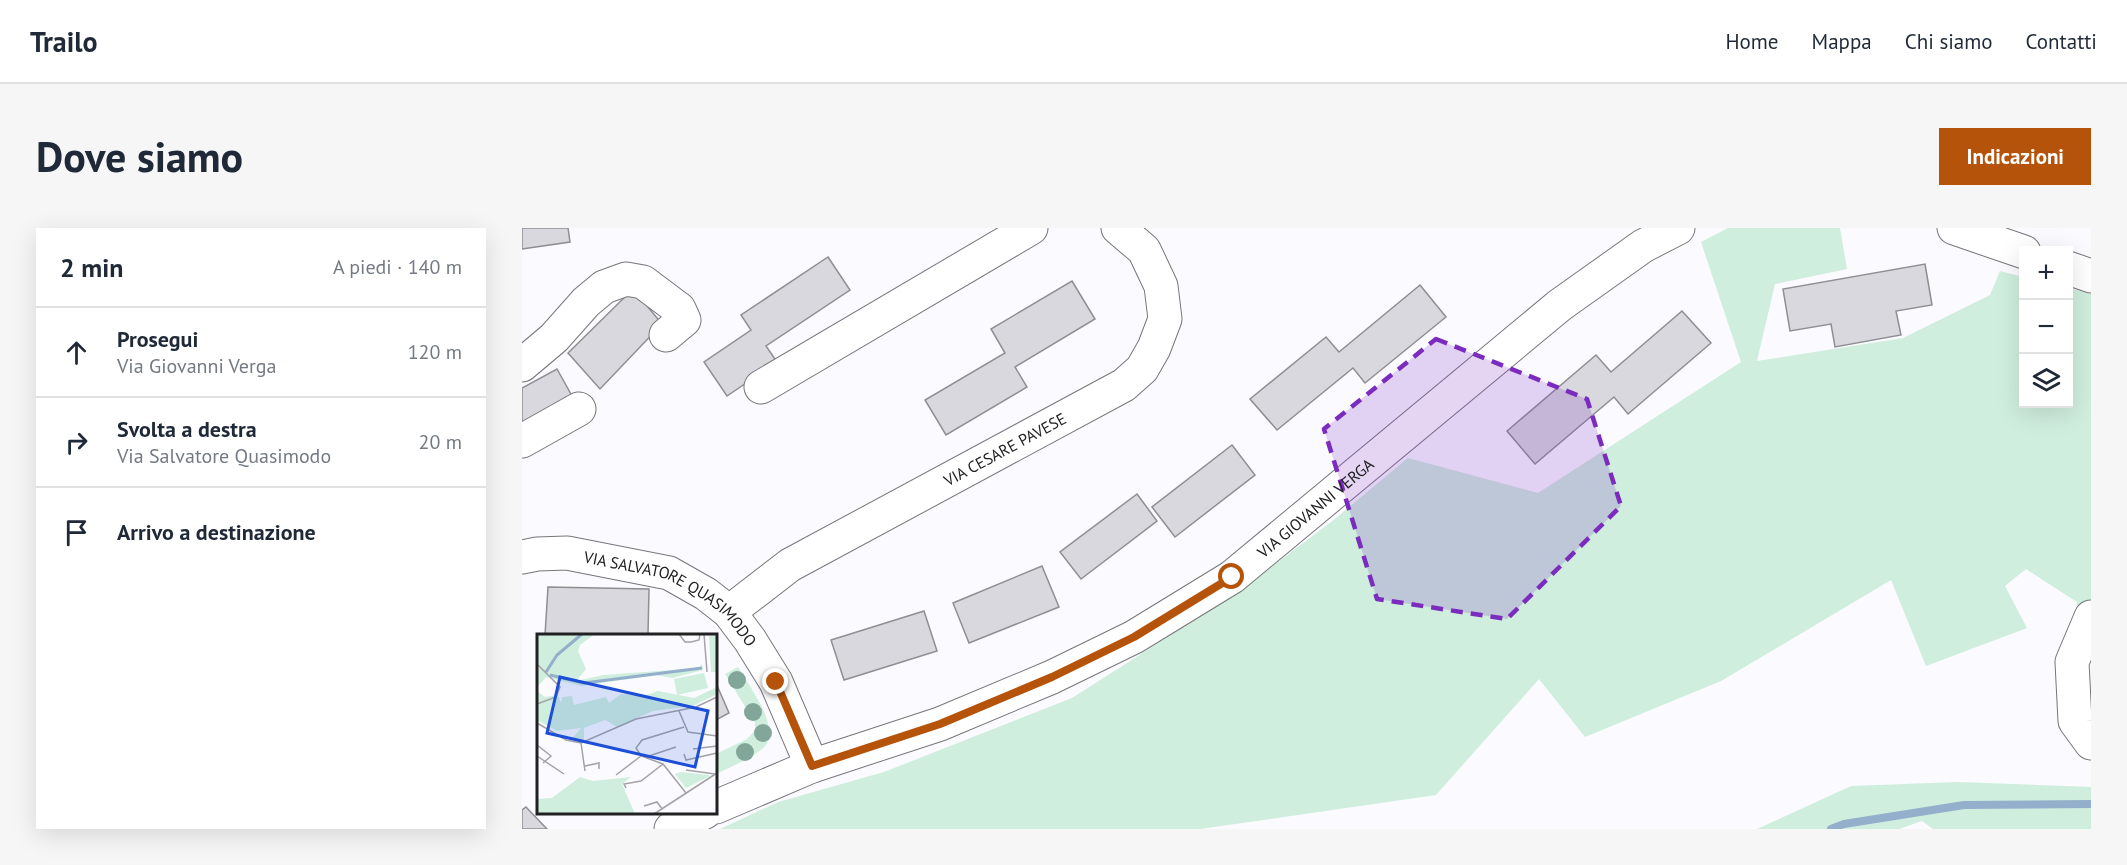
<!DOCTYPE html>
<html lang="it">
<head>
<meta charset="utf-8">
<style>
	:root { --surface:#fff; --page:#f6f6f7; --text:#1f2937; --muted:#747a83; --line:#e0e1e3; --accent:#b45309 }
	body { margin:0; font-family:"PT Sans",sans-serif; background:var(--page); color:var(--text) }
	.controls { position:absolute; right:18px; top:18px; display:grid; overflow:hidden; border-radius:0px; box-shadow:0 6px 24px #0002 }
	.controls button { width:54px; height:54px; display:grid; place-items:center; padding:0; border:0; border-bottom:2px solid var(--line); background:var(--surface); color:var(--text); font:30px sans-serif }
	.stop { position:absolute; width:18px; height:18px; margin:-14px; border:4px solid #b45309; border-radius:50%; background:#fff }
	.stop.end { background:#b45309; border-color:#fff; box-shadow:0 2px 6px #0008 }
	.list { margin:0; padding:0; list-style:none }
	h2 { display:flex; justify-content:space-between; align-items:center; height:78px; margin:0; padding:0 24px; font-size:26px }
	h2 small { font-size:20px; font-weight:400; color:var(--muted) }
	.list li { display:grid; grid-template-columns:39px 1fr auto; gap:18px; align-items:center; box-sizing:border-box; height:90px; padding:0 24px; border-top:2px solid var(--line) }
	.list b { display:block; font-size:22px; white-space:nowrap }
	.list p { margin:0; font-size:20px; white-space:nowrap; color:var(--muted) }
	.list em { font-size:20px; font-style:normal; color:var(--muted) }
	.icon { flex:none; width:33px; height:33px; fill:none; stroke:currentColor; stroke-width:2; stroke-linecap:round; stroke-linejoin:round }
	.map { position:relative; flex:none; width:1569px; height:601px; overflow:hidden; border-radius:0px }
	header { display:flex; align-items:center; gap:36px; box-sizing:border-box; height:84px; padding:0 30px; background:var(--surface); border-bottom:2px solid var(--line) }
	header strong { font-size:28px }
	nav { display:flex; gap:33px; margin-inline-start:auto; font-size:21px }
	.intro { display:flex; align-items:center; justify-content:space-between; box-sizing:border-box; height:144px; padding:0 36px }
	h1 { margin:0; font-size:42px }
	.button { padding:15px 27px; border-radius:0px; background:var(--accent); color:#fff; font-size:21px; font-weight:700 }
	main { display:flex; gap:36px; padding:0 36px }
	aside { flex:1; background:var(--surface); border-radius:0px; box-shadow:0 6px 24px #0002 }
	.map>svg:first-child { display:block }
	.green { fill:#cfeede }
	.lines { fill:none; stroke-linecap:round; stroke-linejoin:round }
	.stream { stroke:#93afcb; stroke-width:8 }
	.building { fill:#d8d8de; stroke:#8e8e93; stroke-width:1.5 }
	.minor-casing { stroke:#76767b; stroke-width:35 }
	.minor { stroke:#fff; stroke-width:33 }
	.tree { fill:#82a69a }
	.route { stroke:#b45309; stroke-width:8 }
	.marked { fill:#7b2cbf; fill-opacity:0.2; stroke:#7b2cbf; stroke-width:4.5; stroke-dasharray:12 8; stroke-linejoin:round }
	.labels { text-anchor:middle; stroke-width:6; stroke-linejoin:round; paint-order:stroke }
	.street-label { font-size:16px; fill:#212123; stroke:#fff }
	.inset-river { fill:none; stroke:#93afcb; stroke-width:3 }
	.inset-road { fill:none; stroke:#a3a3a7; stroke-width:1.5 }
	.view { fill:#1d4ed8; fill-opacity:0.15; stroke:#1d4ed8; stroke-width:3 }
	.inset-edge { fill:none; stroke:#212123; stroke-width:3 }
</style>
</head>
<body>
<header>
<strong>Trailo</strong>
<nav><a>Home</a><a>Mappa</a><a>Chi siamo</a><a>Contatti</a></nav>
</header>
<div class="intro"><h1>Dove siamo</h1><a class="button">Indicazioni</a></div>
<main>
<aside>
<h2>2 min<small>A piedi · 140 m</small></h2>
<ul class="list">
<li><svg class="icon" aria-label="ahead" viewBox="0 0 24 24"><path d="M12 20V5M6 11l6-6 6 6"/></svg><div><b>Prosegui</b><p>Via Giovanni Verga</p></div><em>120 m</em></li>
<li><svg class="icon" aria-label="right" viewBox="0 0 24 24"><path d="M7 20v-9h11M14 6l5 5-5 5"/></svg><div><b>Svolta a destra</b><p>Via Salvatore Quasimodo</p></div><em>20 m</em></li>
<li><svg class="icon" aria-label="arrive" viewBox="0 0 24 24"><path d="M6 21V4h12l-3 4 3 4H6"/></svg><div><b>Arrivo a destinazione</b></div></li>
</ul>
</aside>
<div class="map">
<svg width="1569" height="601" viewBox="0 0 1569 601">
	<rect width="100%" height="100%" fill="#fafaff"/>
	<g class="green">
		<polygon points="1206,0 1318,0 1325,41 1253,56 1235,133 1381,110 1468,67 1478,43 1501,49 1502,176 1546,176 1547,60 1569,66 1569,416 1554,413 1555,374 1504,341 1483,358 1505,400 1404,438 1369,352 1199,453 1063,509 1017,451 914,567 678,601 198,601 256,574 362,544 550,470 713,366 809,294 886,230 1016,265 1219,134 1179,14"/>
		<path d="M216 439C226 456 256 496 245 515 239 527 206 540 194 546V526L225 511 233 502V495L203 446Z"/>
		<polygon points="1436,554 1569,559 1569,601 1411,601 1400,593 1377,601 1235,601 1329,558"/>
	</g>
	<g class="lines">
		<polyline class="stream" points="1309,601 1322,596 1442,577 1569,576"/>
	</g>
	<g class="building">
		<polygon points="0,0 46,0 48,14 0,21"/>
		<polygon points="306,29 328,62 244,118 255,134 205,168 182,134 229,102 219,87"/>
		<polygon points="1403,36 1410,77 1374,83 1379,107 1313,119 1309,96 1268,103 1261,61"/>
		<polygon points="550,53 573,91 493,139 505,159 424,207 403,172 483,125 469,101"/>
		<polygon points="898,57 924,89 843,155 831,140 755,202 728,171 804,109 817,124"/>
		<polygon points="111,61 140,96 78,161 46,125"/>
		<polygon points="1160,83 1189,115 1106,186 1092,169 1013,236 985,203 1074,127 1089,144"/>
		<polygon points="35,141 55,177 0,207 0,160"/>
		<polygon points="710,217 733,247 653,309 630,279"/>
		<polygon points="615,266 635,293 559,351 538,324"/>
		<polygon points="520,338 537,379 447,415 431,375"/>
		<polygon points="26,359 127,361 126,407 23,407"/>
		<polygon points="402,383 415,423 322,452 309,412"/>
		<polygon points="194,455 207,485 194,492"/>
		<polygon points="4,579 25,601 0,601 0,582"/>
	</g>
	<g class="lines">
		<defs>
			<g id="minor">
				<polyline points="1432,0 1502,24"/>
				<polyline points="1546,40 1569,48"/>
				<polyline points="0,137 32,110 64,74 82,59 104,51 121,54 157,81 162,92 144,107"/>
				<polyline points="239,159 509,0"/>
				<polyline points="0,213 57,181"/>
				<path id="s1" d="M0 329 15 326 45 325 147 345 184 366 207 384 228 412 254 454 290 538"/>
				<path id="s2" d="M207 384 268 337 602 157 620 141 632 120 643 91 639 58 622 22 596 0"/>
				<polyline points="1569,389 1550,434 1553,493 1569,515"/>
				<path id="s3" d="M194 579 290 538 418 496 530 449 612 409 710 349 1038 77 1121 18 1156 0"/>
				<polyline points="149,601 183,584"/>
			</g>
		</defs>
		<use href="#minor" class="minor-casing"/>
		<use href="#minor" class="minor"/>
	</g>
	<g class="tree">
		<circle cx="215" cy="452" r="9"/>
		<circle cx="231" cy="484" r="9"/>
		<circle cx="241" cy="505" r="9"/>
		<circle cx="223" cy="524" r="9"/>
	</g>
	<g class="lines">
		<polyline class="route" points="254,454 290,538 418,496 530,449 612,409 710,349"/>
	</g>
	<path class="marked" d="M914 111 1065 171 1099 278 985 391 855 371 802 201Z"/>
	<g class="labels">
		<g class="street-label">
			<text dy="6" stroke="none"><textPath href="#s2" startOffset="321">VIA CESARE PAVESE</textPath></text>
			<text dy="6" stroke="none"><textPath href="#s3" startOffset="675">VIA GIOVANNI VERGA</textPath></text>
			<text dy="6" stroke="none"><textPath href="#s1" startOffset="162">VIA SALVATORE QUASIMODO</textPath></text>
		</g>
	</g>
	<g transform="translate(15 406)">
		<rect width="180" height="180" fill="#fafaff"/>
		<path d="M0 0H58L43 11 41 17 49 35 39 47 67 41 162 34 165 30 166 36 135 44 118 41 45 52 9 43 0 53ZM180 1V38H174L172 2ZM167 39 171 54 140 61 137 45ZM180 53V60L156 72 116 77 80 93 68 86 47 94V107H44L34 106 44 94 20 97 0 86V57L8 63 21 61 24 69 25 63 35 62 37 71 69 63 72 69 84 60 107 62 121 57 157 64ZM144 138 172 141 173 142 149 154 138 140ZM43 143 56 147 94 143 85 150 98 180H0V165L15 164Z" fill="#cfeede"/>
		<path class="inset-river" d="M9 38 20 21 45 0M13 41 47 49 165 34"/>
		<path class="inset-road" d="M142 0 148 8H154L162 6 163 0M167 0 170 38M0 30 23 53 19 63 0 70M142 77 151 98 180 102M0 89 29 106 44 109 99 85 159 73 180 63M147 93 105 106 99 114 104 122 126 130 149 159M44 109 48 137M0 111 14 122 6 129M156 115 180 112M147 120 149 126 180 119M0 122 27 140M109 123 139 113M48 132 62 129V135M149 136 178 140M79 141 104 122M89 154 87 150 104 147 126 130M107 172 120 168 125 175M117 180 180 139"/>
		<path class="view" d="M23 43 171 77 158 133 10 99Z"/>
		<rect width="180" height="180" class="inset-edge"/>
	</g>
</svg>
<div class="controls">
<button>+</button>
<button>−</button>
<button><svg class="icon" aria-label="layers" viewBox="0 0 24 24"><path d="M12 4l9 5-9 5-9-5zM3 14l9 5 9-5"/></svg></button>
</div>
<div class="stop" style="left:710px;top:349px"></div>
<div class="stop end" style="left:254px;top:454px"></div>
</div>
</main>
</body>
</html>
